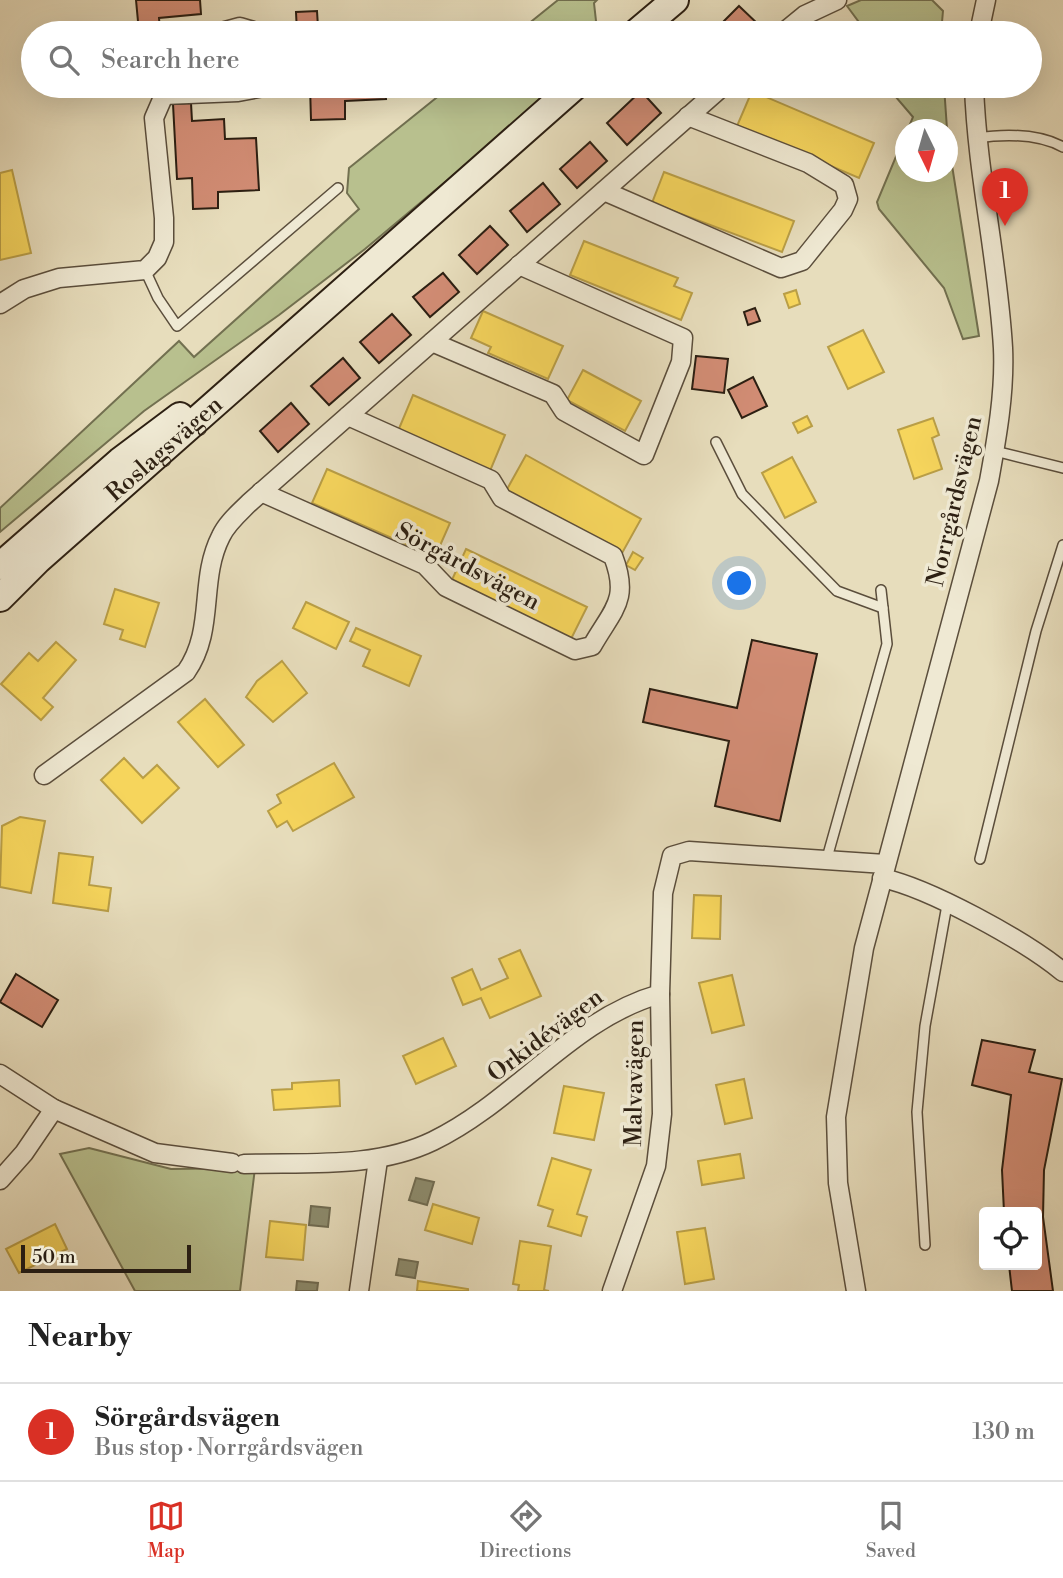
<!DOCTYPE html>
<html lang="en">
<head>
<meta charset="utf-8">
<style>
	:root { --surface:#fff; --page:#f2f2f2; --text:#222; --muted:#767676; --line:#e0e0e0; --accent:#d93025 }
	body { margin:0; font-family:"Libre Bodoni",serif; background:var(--page); color:var(--text) }
	.controls { position:absolute; right:21px; bottom:21px; display:grid; overflow:hidden; border-radius:7px; box-shadow:0 7px 28px #0002 }
	.controls button { width:63px; height:63px; display:grid; place-items:center; padding:0; border:0; border-bottom:2px solid var(--line); background:var(--surface); color:var(--text); font:35px sans-serif }
	.compass { position:absolute; left:895px; top:119px; width:63px; height:63px; border-radius:50%; background:var(--surface); box-shadow:0 7px 28px #0002; rotate:175deg }
	.scale { position:absolute; left:21px; bottom:18px; width:170px; box-sizing:border-box; padding-left:7px; border:4px solid #2c1f12; border-top:0; font-size:19px; line-height:24px; white-space:nowrap; color:#2c1f12; -webkit-text-stroke:5px #efe9d3; paint-order:stroke }
	.you { position:absolute; left:740px; top:584px; width:24px; height:24px; margin:-18px; border:5px solid #fff; border-radius:50%; background:#1a73e8; box-shadow:0 0 0 10px #1a73e833 }
	.badge { display:grid; place-items:center; width:46px; height:46px; border-radius:50%; background:var(--accent); color:#fff; font-size:23px; font-weight:700 }
	.pin { position:absolute; translate:-50% -58px; filter:drop-shadow(0 2px 4px #0008) }
	.pin::after { content:''; position:absolute; top:37px; width:24px; height:21px; background:inherit; clip-path:polygon(0 0,100% 0,50% 100%) }
	.list { margin:0; padding:0; list-style:none }
	h2 { display:flex; justify-content:space-between; align-items:center; height:91px; margin:0; padding:0 28px; font-size:30px }
	h2 small { font-size:23px; font-weight:400; color:var(--muted) }
	.list li { display:grid; grid-template-columns:46px 1fr auto; gap:21px; align-items:center; box-sizing:border-box; height:98px; padding:0 28px; border-top:2px solid var(--line) }
	.list b { display:block; font-size:26px; white-space:nowrap }
	.list p { margin:0; font-size:23px; white-space:nowrap; color:var(--muted) }
	.list em { font-size:23px; font-style:normal; color:var(--muted) }
	.icon { flex:none; width:38px; height:38px; fill:none; stroke:currentColor; stroke-width:2; stroke-linecap:round; stroke-linejoin:round }
	.map { position:relative; flex:none; width:1063px; height:1291px; overflow:hidden }
	.search { position:absolute; background:var(--surface); box-shadow:0 7px 28px #0002; left:21px; right:21px; top:21px; height:77px; display:flex; align-items:center; gap:18px; box-sizing:border-box; padding:0 24px; border-radius:38px; color:var(--muted); font-size:26px }
	.sheet { height:189px; background:var(--surface) }
	nav { display:flex; justify-content:space-around; align-items:center; box-sizing:border-box; height:98px; border-top:2px solid var(--line); background:var(--surface); font-size:19px; color:var(--muted) }
	nav a { display:grid; justify-items:center; gap:4px }
	nav .on { color:var(--accent) }
	.map>svg:first-child { display:block }
	.green { fill:#b8c08e; stroke:#727050; stroke-width:2 }
	.homes { fill:#f6d55c; stroke:#b99e46; stroke-width:2 }
	.industry { fill:#8c8c6e; stroke:#6f6b52; stroke-width:2 }
	.building { fill:#d18c74; stroke:#2c1f12; stroke-width:2 }
	.lines { fill:none; stroke-linecap:round; stroke-linejoin:round }
	.lane-casing { stroke:#5b4e3c; stroke-width:12 }
	.street-casing { stroke:#5b4e3c; stroke-width:21 }
	.secondary-casing { stroke:#2c1f12; stroke-width:30 }
	.lane { stroke:#efe9d3; stroke-width:9 }
	.street { stroke:#efe9d3; stroke-width:18 }
	.secondary { stroke:#efe9d3; stroke-width:26 }
	.labels { text-anchor:middle; stroke-width:7; stroke-linejoin:round; paint-order:stroke }
	.street-label { font-size:24px; fill:#2c1f12; stroke:#efe9d3 }
</style>
</head>
<body>
<div class="map">
<svg width="1063" height="1291" viewBox="0 0 1063 1291">
	<rect width="100%" height="100%" fill="#e7ddbc"/>
	<filter id="stains"><feTurbulence type="fractalNoise" baseFrequency=".00286" numOctaves="4"/><feColorMatrix values="0 0 0 0 .2 0 0 0 0 .09 0 0 0 0 .02 0 0 0 .5 -.17"/></filter>
	<radialGradient id="worn" r=".72"><stop offset=".6" stop-color="#630" stop-opacity="0"/><stop offset="1" stop-color="#630" stop-opacity=".3"/></radialGradient>
	<g class="green">
		<polygon points="558,0 597,0 594,3 596,21 589,28 592,33 517,33"/>
		<polygon points="861,0 932,0 943,11 941,33 846,33 861,25 847,6"/>
		<polygon points="451,86 554,86 506,131 365,249 279,315 144,411 0,532 0,508 179,341 194,357 359,209 347,193 349,168"/>
		<polygon points="859,86 944,86 947,129 908,129 913,117 890,90 880,96"/>
		<polygon points="905,135 906,172 948,172 948,140 979,336 963,339 944,288 879,209 877,202"/>
		<polygon points="89,1148 171,1169 255,1168 240,1291 135,1291 60,1154"/>
	</g>
	<g class="homes">
		<polygon points="752,91 874,143 859,178 737,126"/>
		<polygon points="12,170 31,253 0,260 0,173"/>
		<polygon points="664,172 794,221 782,252 652,203"/>
		<polygon points="584,241 678,278 674,286 692,293 681,320 570,275"/>
		<polygon points="796,290 800,304 789,308 784,294"/>
		<polygon points="483,311 563,346 548,379 488,353 491,347 471,338"/>
		<polygon points="863,330 884,372 848,389 828,347"/>
		<polygon points="583,370 641,401 625,431 567,400"/>
		<polygon points="413,395 505,435 490,471 398,431"/>
		<polygon points="807,416 812,426 798,433 793,423"/>
		<polygon points="933,418 939,435 932,438 942,469 914,479 898,430"/>
		<polygon points="526,455 641,519 621,555 506,491"/>
		<polygon points="792,457 816,502 785,518 762,473"/>
		<polygon points="327,469 450,523 435,557 312,503"/>
		<polygon points="466,549 587,607 571,639 451,582"/>
		<polygon points="633,552 643,558 635,570 626,565"/>
		<polygon points="115,589 159,603 145,647 120,639 123,630 104,624"/>
		<polygon points="306,602 349,622 336,649 293,628"/>
		<polygon points="356,628 421,656 409,686 363,666 370,650 350,641"/>
		<polygon points="56,642 76,660 43,698 53,707 41,720 1,684 29,653 38,661"/>
		<polygon points="282,661 307,693 273,722 246,697 257,681"/>
		<polygon points="205,699 244,745 218,767 178,722"/>
		<polygon points="124,758 143,778 157,765 179,788 142,823 101,780"/>
		<polygon points="334,763 354,797 293,831 287,821 277,827 268,811 281,803 277,795"/>
		<polygon points="20,817 45,821 31,893 0,887 2,826"/>
		<polygon points="59,853 93,857 89,885 111,888 108,911 53,903"/>
		<polygon points="694,895 721,896 720,939 692,938"/>
		<polygon points="520,950 541,996 490,1018 481,998 463,1005 452,978 472,969 481,990 508,978 499,959"/>
		<polygon points="732,975 744,1025 712,1033 699,983"/>
		<polygon points="443,1038 456,1066 416,1084 403,1056"/>
		<polygon points="744,1079 752,1118 725,1124 716,1085"/>
		<polygon points="339,1080 340,1106 274,1110 272,1090 292,1089 292,1083"/>
		<polygon points="564,1086 604,1093 594,1140 554,1133"/>
		<polygon points="740,1154 744,1178 702,1185 698,1161"/>
		<polygon points="552,1158 591,1170 577,1214 587,1217 581,1236 548,1226 553,1210 538,1205"/>
		<polygon points="433,1204 479,1218 472,1244 425,1230"/>
		<polygon points="270,1221 306,1225 303,1260 266,1257"/>
		<polygon points="55,1224 67,1249 19,1273 6,1249"/>
		<polygon points="705,1228 714,1279 685,1284 677,1232"/>
		<polygon points="520,1241 551,1246 544,1290 549,1291 518,1291 519,1285 513,1284"/>
		<polygon points="418,1281 468,1289 468,1291 417,1291"/>
	</g>
	<g class="industry">
		<polygon points="416,1178 434,1182 427,1205 409,1200"/>
		<polygon points="311,1206 330,1208 328,1227 309,1225"/>
		<polygon points="399,1259 418,1262 415,1278 396,1275"/>
		<polygon points="297,1281 318,1283 317,1291 296,1291"/>
	</g>
	<g class="building">
		<polygon points="136,0 200,0 201,14 159,18 160,30 139,32"/>
		<polygon points="739,6 760,26 753,33 712,33"/>
		<polygon points="317,11 318,27 346,26 346,33 297,33 296,12"/>
		<polygon points="310,86 385,86 386,99 345,101 345,119 311,120"/>
		<polygon points="669,86 690,86 678,96"/>
		<polygon points="641,91 661,113 627,145 607,123"/>
		<polygon points="191,103 192,121 224,119 225,139 256,138 259,190 218,192 218,208 193,209 192,178 177,179 173,104"/>
		<polygon points="590,142 607,161 577,188 560,169"/>
		<polygon points="543,183 560,204 527,232 510,211"/>
		<polygon points="490,226 508,245 477,274 459,255"/>
		<polygon points="443,273 459,292 430,317 413,297"/>
		<polygon points="755,308 760,321 748,325 744,312"/>
		<polygon points="392,314 411,335 379,363 360,342"/>
		<polygon points="696,356 728,359 724,393 692,389"/>
		<polygon points="343,358 360,378 329,405 311,386"/>
		<polygon points="753,377 767,406 742,418 728,390"/>
		<polygon points="291,403 309,424 278,452 260,431"/>
		<polygon points="752,640 817,654 780,821 715,806 729,741 643,722 650,689 737,708"/>
		<polygon points="16,974 58,1000 42,1027 0,1002"/>
		<polygon points="982,1040 1035,1050 1029,1072 1062,1079 1044,1170 1043,1217 1053,1291 1012,1291 1009,1265 1037,1265 1037,1212 1004,1212 1002,1170 1011,1095 972,1085"/>
	</g>
	<g class="lines">
		<defs>
			<g id="lane">
				<path d="M976 138C1004 134 1037 133 1063 147"/>
				<polyline points="145,270 158,298 177,326 338,188"/>
				<polyline points="716,442 742,494 837,591 883,608"/>
				<polyline points="995,451 1063,468"/>
				<polyline points="827,858 887,644 881,590"/>
				<polyline points="980,859 1036,631 1063,545"/>
				<polyline points="925,1245 917,1112 925,1026 947,905"/>
			</g>
			<g id="street">
				<polyline points="218,33 240,27 260,33"/>
				<polyline points="783,33 805,15 837,0"/>
				<polyline points="979,33 986,0"/>
				<polyline points="164,95 238,92 269,86"/>
				<polyline points="604,191 781,268 802,261 843,210 848,199 844,185 808,163 688,116"/>
				<polyline points="0,304 24,289 59,278 145,270 157,258 164,242 164,218 154,118 164,95 163,86"/>
				<polyline points="432,342 553,394 564,411 644,455 681,362 683,338 519,265"/>
				<path d="M261 492 425 565 446 587 575 650 592 646C613 609 630 600 613 556L502 498 491 480 348 416"/>
				<path d="M44 775 186 672C216 629 198 581 221 536 227 523 239 513 249 503L723 86"/>
				<path d="M882 878C929 888 1024 940 1063 972"/>
				<polyline points="0,1074 54,1109 155,1153 232,1163"/>
				<path d="M244 1164C306 1162 375 1169 433 1141 516 1101 571 1019 660 994L663 893 672 856 689 851 885 864"/>
				<polyline points="0,1180 24,1153 54,1109"/>
				<polyline points="359,1291 378,1160"/>
				<polyline points="612,1291 656,1166 662,1114 660,994"/>
				<path d="M856 1291 838 1183 836 1117 864 948 989 481C997 437 1005 392 1003 348 998 260 977 174 974 86"/>
			</g>
			<g id="secondary">
				<polyline points="636,33 675,0"/>
				<polyline points="0,566 120,461 180,416"/>
				<path id="s1" d="M0 598 38 560 575 86"/>
			</g>
		</defs>
		<use href="#lane" class="lane-casing"/>
		<use href="#street" class="street-casing"/>
		<use href="#secondary" class="secondary-casing"/>
		<use href="#lane" class="lane"/>
		<use href="#street" class="street"/>
		<use href="#secondary" class="secondary"/>
	</g>
	<g class="labels">
		<g class="street-label">
			<text dy="8" stroke="none"><textPath href="#s1" startOffset="222">Roslagsvägen</textPath></text>
			<text transform="translate(954 501) rotate(-77)" y="8">Norrgårdsvägen</text>
			<text transform="translate(468 566) rotate(28)" y="8">Sörgårdsvägen</text>
			<text transform="translate(545 1035) rotate(-37)" y="8">Orkidévägen</text>
			<text transform="translate(634 1083) rotate(-89)" y="8">Malvavägen</text>
		</g>
	</g>
	<rect width="100%" height="100%" filter="url(#stains)"/>
	<rect width="100%" height="100%" fill="url(#worn)"/>
</svg>
<div class="controls">
<button><svg class="icon" aria-label="locate" viewBox="0 0 24 24"><circle cx="12" cy="12" r="6"/><path d="M12 2v4M12 18v4M2 12h4M18 12h4"/></svg></button>
</div>
<svg class="compass" viewBox="-18 -18 36 36"><path d="M0-13l5 13h-10z" fill="#e53935"/><path d="M0 13l5-13h-10z" fill="#767676"/></svg>
<div class="scale">50 m</div>
<div class="you"></div>
<div class="pin badge" style="left:1005px;top:226px">1</div>
<div class="search"><svg class="icon" aria-label="search" viewBox="0 0 24 24"><circle cx="10" cy="10" r="6"/><path d="M15 15l6 6"/></svg>Search here</div>
</div>
<section class="sheet">
<h2>Nearby<small></small></h2>
<ul class="list">
<li><span class="badge">1</span><div><b>Sörgårdsvägen</b><p>Bus stop · Norrgårdsvägen</p></div><em>130 m</em></li>
</ul>
</section>
<nav>
<a class="on"><svg class="icon" aria-label="map" viewBox="0 0 24 24"><path d="M3 6l6-2 6 2 6-2v14l-6 2-6-2-6 2zM9 4v14M15 6v14"/></svg>Map</a>
<a><svg class="icon" aria-label="directions" viewBox="0 0 24 24"><path d="M12 3l9 9-9 9-9-9zM9 14v-3h6M13 9l2 2-2 2"/></svg>Directions</a>
<a><svg class="icon" aria-label="saved" viewBox="0 0 24 24"><path d="M7 4h10v16l-5-4-5 4z"/></svg>Saved</a>
</nav>
</body>
</html>
